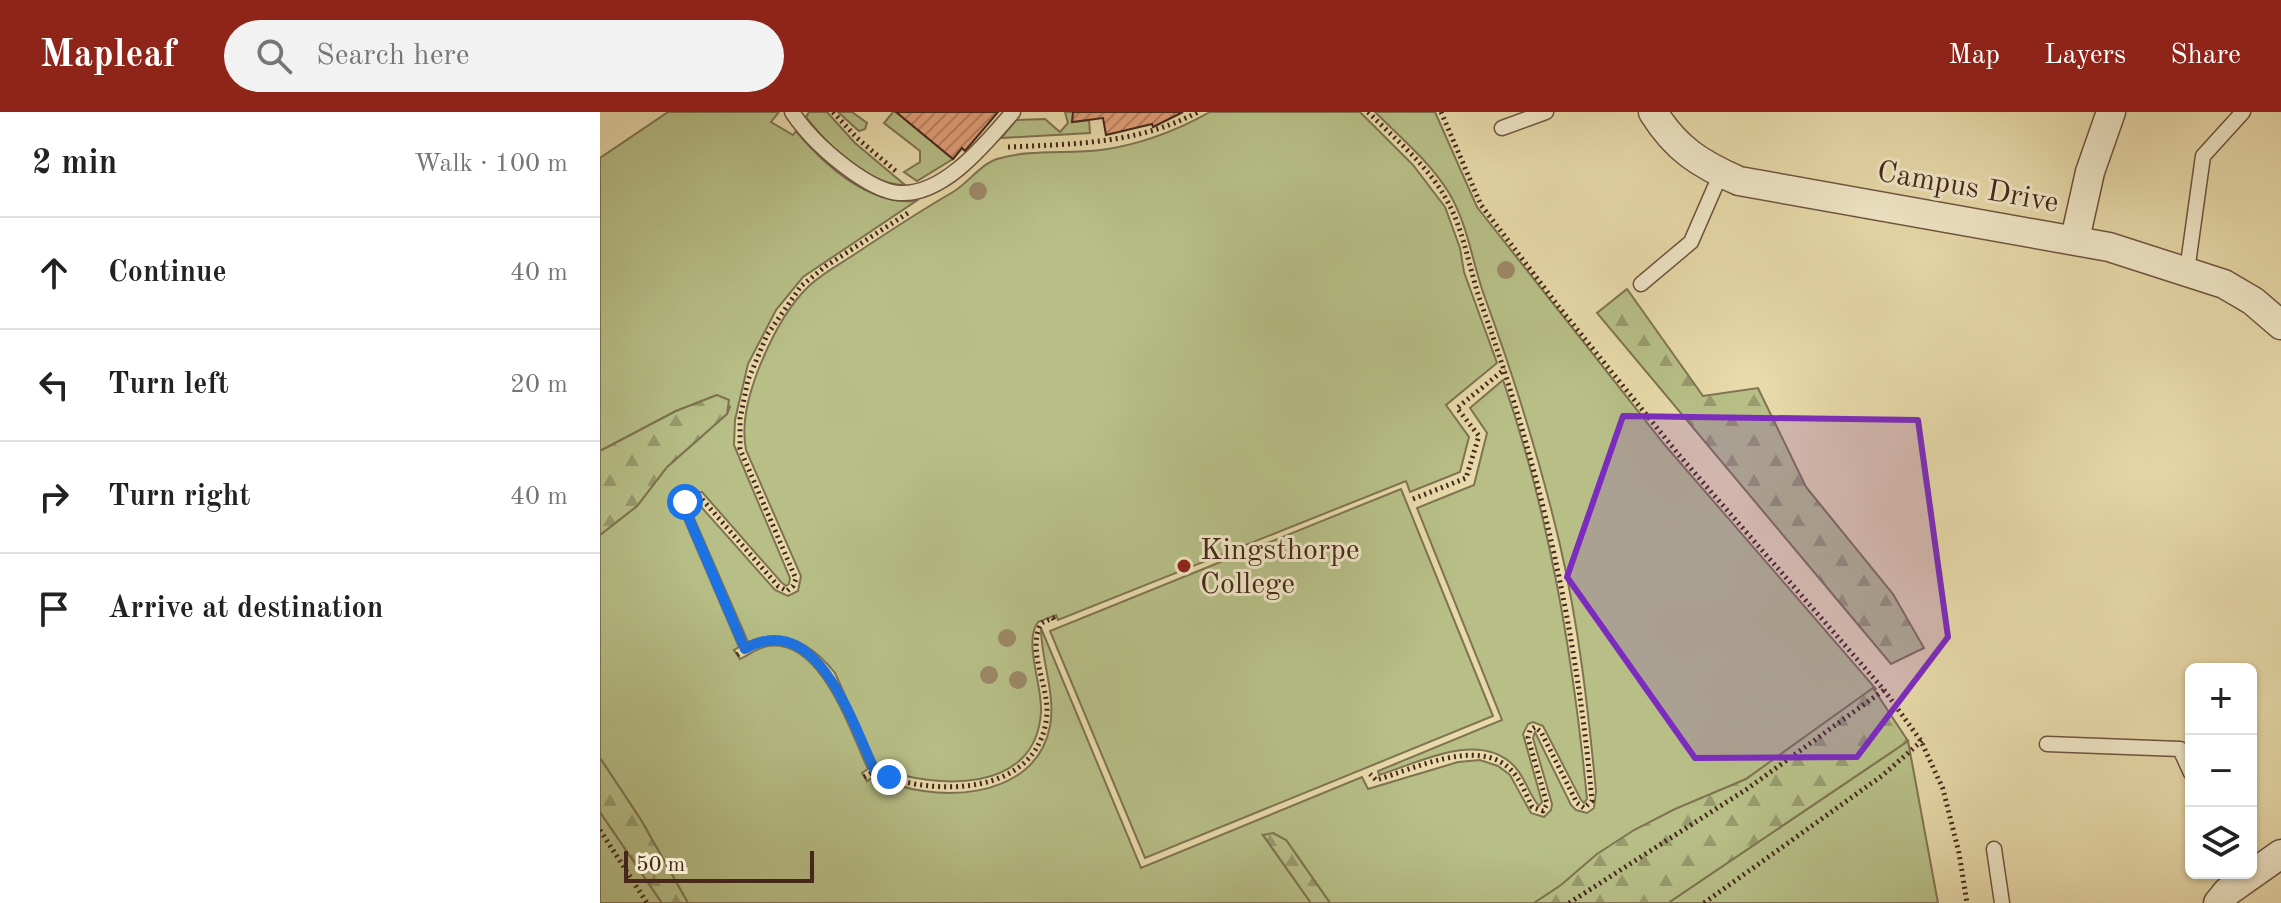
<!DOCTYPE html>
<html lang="en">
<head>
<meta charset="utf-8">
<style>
	:root { --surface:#fff; --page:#f2f2f2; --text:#222; --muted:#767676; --line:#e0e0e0; --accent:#8f2418 }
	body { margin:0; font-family:"Old Standard TT",serif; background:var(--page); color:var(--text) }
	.controls { position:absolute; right:24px; bottom:24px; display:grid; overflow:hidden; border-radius:12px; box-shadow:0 2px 6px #0004 }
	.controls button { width:72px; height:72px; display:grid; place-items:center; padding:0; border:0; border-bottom:2px solid var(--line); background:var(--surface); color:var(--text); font:40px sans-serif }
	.scale { position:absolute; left:24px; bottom:20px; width:190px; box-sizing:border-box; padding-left:8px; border:4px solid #47271b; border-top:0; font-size:22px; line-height:28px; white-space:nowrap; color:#47271b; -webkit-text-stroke:6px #f0e7c8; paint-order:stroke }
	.stop { position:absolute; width:24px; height:24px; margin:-18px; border:6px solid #1a73e8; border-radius:50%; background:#fff }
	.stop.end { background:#1a73e8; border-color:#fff; box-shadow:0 2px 8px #0008 }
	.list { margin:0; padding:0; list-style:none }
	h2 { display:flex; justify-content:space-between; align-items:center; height:104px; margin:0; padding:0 32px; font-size:34px }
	h2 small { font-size:26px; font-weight:400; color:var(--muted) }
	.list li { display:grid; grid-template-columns:52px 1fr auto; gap:24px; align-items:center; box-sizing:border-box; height:112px; padding:0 32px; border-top:2px solid var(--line) }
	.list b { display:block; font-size:30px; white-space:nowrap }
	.list em { font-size:26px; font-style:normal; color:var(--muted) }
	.icon { flex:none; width:44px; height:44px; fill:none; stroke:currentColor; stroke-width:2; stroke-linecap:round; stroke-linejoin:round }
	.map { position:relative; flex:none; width:1681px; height:791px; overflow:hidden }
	header { display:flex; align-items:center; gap:48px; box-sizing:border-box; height:112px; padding:0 40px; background:var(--accent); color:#fff }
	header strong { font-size:38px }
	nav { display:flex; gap:44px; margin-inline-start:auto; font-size:28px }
	.search { width:560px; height:72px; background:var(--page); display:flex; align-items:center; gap:20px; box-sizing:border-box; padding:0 28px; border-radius:44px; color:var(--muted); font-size:30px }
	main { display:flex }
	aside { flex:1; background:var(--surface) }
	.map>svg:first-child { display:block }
	.green { fill:#b7bf87; stroke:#7f7351; stroke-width:2 }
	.forest { fill:url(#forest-firs); stroke:#7f7351; stroke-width:2 }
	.building { fill:url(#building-hatch); stroke:#47271b; stroke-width:2 }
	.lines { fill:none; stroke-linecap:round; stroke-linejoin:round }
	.service-casing { stroke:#6f543f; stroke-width:17 }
	.minor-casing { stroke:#6f543f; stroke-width:31 }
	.path { stroke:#47271b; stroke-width:5; stroke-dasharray:2 4; stroke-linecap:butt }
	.service { stroke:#f0e7c8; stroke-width:14 }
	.minor { stroke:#f0e7c8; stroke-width:28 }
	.tree { fill:#9c8867 }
	.route { stroke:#1a73e8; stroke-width:10 }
	.marked { fill:#7b2cbf; fill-opacity:0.2; stroke:#7b2cbf; stroke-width:6; stroke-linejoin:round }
	.poi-dot { fill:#8f2418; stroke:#f0e7c8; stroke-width:3 }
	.labels { text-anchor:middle; stroke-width:6; stroke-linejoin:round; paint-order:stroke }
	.street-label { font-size:30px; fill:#47271b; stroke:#f0e7c8 }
	.poi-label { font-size:30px; fill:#47271b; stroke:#f0e7c8; text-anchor:start }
</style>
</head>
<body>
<header>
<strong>Mapleaf</strong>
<div class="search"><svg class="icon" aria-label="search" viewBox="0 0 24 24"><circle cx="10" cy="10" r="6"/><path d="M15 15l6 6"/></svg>Search here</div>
<nav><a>Map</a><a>Layers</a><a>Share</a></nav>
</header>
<main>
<aside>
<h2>2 min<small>Walk · 100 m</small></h2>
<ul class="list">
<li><svg class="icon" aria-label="ahead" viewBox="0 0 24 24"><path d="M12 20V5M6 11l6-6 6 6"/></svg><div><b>Continue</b></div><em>40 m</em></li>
<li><svg class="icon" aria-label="left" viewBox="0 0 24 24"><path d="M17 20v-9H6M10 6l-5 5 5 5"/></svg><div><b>Turn left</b></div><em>20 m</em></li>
<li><svg class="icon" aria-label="right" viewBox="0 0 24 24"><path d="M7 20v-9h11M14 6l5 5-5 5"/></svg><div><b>Turn right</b></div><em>40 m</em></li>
<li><svg class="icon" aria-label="arrive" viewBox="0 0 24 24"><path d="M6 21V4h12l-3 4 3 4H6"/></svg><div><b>Arrive at destination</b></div></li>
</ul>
</aside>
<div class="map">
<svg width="1681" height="791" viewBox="0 0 1681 791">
	<defs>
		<pattern id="forest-firs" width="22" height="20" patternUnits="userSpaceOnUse" patternTransform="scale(2)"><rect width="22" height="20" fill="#b7bf87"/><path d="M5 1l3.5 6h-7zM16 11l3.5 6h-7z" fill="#979b6e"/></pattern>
		<pattern id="building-hatch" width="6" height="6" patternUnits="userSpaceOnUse" patternTransform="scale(2)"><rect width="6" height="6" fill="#e29f78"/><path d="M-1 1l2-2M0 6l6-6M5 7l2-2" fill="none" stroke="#b98262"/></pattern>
	</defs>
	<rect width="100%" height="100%" fill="#e8daaa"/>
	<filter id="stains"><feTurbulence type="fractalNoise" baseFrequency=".0025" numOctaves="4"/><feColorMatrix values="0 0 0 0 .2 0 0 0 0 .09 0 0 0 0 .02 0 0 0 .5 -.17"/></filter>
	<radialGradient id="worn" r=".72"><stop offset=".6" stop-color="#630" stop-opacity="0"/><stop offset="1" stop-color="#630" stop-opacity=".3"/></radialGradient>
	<g class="green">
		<path d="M68 0H179L171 10 193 23 196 19C225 54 269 93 316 89L203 165 176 198 148 252 135 308 134 333 190 466 189 472 186 474 181 470 102 380H89L80 392 84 407 139 535 134 538 140 547C149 543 157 536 168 534 221 526 250 619 268 657L262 661 267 669 275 664C331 693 436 690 450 614 456 582 441 548 441 516L541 756 762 665 768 677 858 650 880 648 898 654 910 663 931 701 944 705 951 698 952 692 933 626 935 620 971 693 976 698 987 701 994 696 996 679C988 597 979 514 960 433 940 348 914 265 884 183 872 149 868 113 849 81 830 50 800 25 775 0H835L877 95 1064 332 1276 577 1146 667 1120 680 934 791H730L686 728 663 723 711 791H88L41 708 0 646V423L37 394 67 355 127 302 130 295 117 283 76 299 0 339V46Z"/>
		<path d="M209 0H227L255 31 305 73C266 72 229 34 206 5Z"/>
		<polygon points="238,0 252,0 267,11 265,17 259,19"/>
		<polygon points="293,0 296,0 353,47 317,69 304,60 320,50 320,39 284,11"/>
		<polygon points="465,0 473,0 473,10 489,8 490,21 401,26 416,8 445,7 460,20 468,11"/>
		<path d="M610 0H760L813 53 845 95 860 136 864 160 897 251 846 293 869 325 860 360 810 380 806 369 458 508 456 503 438 510C423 530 443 575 441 600 436 683 336 677 278 656L235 561C212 532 184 515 148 530L90 397 91 390 96 389 175 478 188 484 198 479 201 464 146 338C141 311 148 286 157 261 169 230 185 196 210 173 223 161 240 152 255 142 288 120 320 99 353 80 368 71 381 52 397 47 428 37 468 42 501 38 539 33 576 19 610 0Z"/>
		<path d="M903 268C950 404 973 545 987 687L984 691 981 688 943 614 933 610 928 612 923 622 942 690 939 694C928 682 925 663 912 652 877 619 818 651 779 663L778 659 902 608 817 396 874 373 887 321 870 296Z"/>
		<polygon points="801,377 893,604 545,746 450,519"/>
		<polygon points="1308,629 1338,791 1068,791"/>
		<polygon points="0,700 62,791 0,791"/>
	</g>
	<g class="forest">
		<polygon points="1027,177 1103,284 1158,276 1206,375 1293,482 1324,536 1291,552 997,201"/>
		<polygon points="117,283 129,288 127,302 67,355 37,394 0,423 0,339 76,299"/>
		<polygon points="1273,576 1308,629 1068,791 934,791 961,773 997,742 1034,718 1075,697 1146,667"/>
		<polygon points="0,646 41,708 88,791 62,791 0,700"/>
		<polygon points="673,721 686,728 730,791 711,791 663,723"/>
	</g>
	<g class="building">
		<polygon points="296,0 398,0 365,39 362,36 353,47"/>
		<polygon points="473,0 583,0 553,15 552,12 506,23 503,6 472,10"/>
	</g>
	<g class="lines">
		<defs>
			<g id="service">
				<path d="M192 0C208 24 230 44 254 61 267 70 283 80 299 81 344 84 386 31 413 0"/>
				<polyline points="902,16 946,0"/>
				<polyline points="1587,159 1603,44 1643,0"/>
				<polyline points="1041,172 1091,130 1121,61"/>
				<polyline points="1447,632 1580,637 1591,661"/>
				<polyline points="1394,737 1402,791"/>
			</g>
			<g id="minor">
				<path d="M1053 0C1076 37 1100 52 1139 69L1509 135 1624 172 1653 189 1681 213"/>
				<polyline points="1475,127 1490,60 1511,0"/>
				<polyline points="1618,791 1627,780 1681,742"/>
			</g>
		</defs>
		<use href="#service" class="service-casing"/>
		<use href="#minor" class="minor-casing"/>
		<g class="path">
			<polyline points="233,0 257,26 298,61"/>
			<path d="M768 0C794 26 827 53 845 85 864 117 868 153 880 188 940 355 976 512 992 689L984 696 977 691 941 620 935 615 930 618 928 626 947 692 943 699 932 695C926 682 920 666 909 656 876 626 814 657 776 668L770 662"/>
			<polyline points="841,0 881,93 959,195 1079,343 1284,578 1321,629 1343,677 1359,741 1367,791"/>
			<path d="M408 35C474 32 538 32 598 0"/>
			<polyline points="813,387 866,366 879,324 857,296 905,257"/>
			<polyline points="145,537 87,402 85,390 94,383 101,386 178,474 187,479 193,474 196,467 140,337 140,307 148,268 167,223 201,174 226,154 311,99"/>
			<path d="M137 543C215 488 250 607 275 659"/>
			<path d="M264 665 275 659C282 662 289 666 297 668 355 684 442 676 447 601 448 574 429 542 439 516 441 509 447 509 453 506L455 510"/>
			<polyline points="0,718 47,791"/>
			<polyline points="969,791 1147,677 1284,578"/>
			<polyline points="1104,791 1283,663 1325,626"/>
		</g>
		<use href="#service" class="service"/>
		<use href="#minor" class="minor"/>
	</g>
	<g class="tree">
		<circle cx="378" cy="79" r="9"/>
		<circle cx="906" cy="158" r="9"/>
		<circle cx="407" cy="526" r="9"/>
		<circle cx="389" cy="563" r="9"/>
		<circle cx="418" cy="568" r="9"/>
	</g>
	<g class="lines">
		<path class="route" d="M85 390 87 402 145 537C217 495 253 613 275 659L289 665"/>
	</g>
	<path class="marked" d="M1023 304 1318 308 1348 525 1257 645 1095 646 967 465Z"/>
	<circle class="poi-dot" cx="584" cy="454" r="8"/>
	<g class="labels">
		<g class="street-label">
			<text transform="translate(1368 74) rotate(10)" y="10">Campus Drive</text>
		</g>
		<g class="poi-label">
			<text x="600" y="447">Kingsthorpe<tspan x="600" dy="34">College</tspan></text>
		</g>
	</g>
	<rect width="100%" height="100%" filter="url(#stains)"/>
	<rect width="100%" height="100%" fill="url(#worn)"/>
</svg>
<div class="controls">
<button>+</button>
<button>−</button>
<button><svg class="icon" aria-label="layers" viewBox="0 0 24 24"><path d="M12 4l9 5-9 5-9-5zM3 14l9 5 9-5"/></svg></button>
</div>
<div class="scale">50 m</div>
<div class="stop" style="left:85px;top:390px"></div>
<div class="stop end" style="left:289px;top:665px"></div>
</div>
</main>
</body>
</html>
